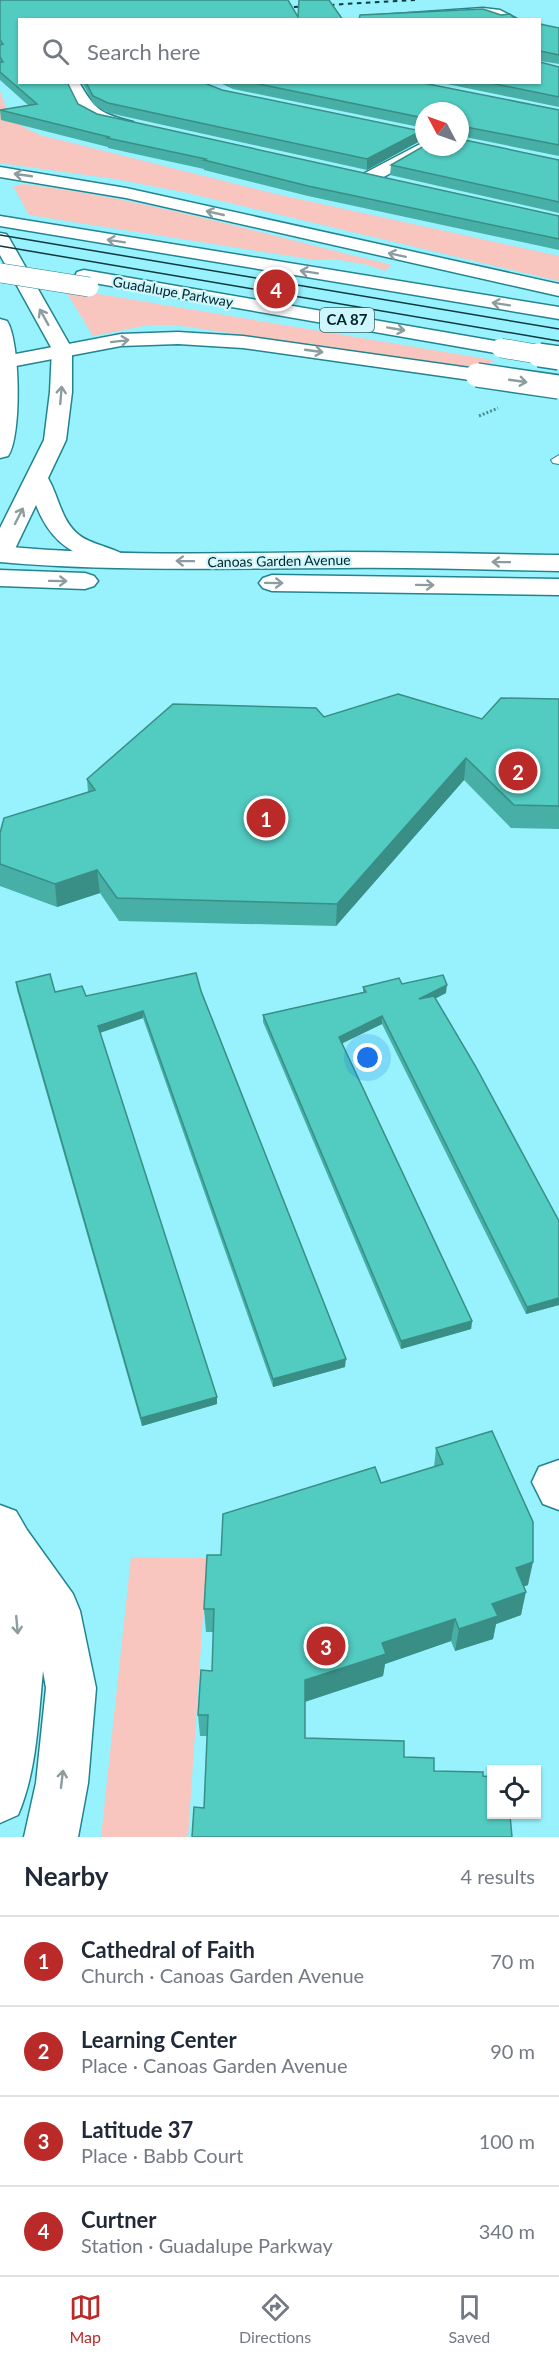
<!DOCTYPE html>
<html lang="en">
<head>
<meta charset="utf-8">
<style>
	:root { --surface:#fff; --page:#f6f6f7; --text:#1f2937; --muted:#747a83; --line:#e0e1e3; --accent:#b92a29 }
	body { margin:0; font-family:Lato,sans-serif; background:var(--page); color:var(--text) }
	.controls { position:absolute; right:18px; bottom:18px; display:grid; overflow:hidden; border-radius:0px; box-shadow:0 2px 4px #0004 }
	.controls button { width:54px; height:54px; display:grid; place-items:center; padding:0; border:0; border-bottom:2px solid var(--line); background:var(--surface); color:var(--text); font:30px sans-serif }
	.compass { position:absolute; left:415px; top:102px; width:54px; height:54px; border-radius:50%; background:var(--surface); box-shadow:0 2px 4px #0004; rotate:311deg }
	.you { position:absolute; left:368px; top:1058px; width:21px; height:21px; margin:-15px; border:4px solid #fff; border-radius:50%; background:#1a73e8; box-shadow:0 0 0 9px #1a73e833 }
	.badge { display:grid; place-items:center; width:39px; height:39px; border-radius:50%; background:var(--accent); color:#fff; font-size:20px; font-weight:700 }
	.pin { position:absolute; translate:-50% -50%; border:3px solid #fff; box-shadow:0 2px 6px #0006 }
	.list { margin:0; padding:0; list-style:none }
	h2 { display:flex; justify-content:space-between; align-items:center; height:78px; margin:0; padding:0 24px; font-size:26px }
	h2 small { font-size:20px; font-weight:400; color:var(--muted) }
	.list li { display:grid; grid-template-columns:39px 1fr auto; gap:18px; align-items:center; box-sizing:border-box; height:90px; padding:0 24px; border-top:2px solid var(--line) }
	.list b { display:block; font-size:22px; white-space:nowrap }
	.list p { margin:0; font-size:20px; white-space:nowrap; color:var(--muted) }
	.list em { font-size:20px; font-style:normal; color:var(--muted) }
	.icon { flex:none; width:33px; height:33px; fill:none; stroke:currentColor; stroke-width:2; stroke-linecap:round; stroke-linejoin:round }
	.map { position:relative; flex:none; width:559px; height:1837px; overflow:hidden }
	.search { position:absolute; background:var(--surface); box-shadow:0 2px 4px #0004; left:18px; right:18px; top:18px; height:66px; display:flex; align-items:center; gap:15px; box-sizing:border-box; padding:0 21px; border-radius:0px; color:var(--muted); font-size:22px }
	.sheet { height:438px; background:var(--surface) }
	nav { display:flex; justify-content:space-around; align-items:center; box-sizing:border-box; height:84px; border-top:2px solid var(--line); background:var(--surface); font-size:16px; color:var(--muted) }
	nav a { display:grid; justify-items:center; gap:3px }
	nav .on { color:var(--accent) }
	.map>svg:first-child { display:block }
	.green { fill:#f8c5bf }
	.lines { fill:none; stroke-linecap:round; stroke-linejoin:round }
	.service-casing { stroke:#22848f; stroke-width:2 }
	.minor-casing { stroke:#22848f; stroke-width:3 }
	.primary-casing { stroke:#22848f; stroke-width:3 }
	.motorway-casing { stroke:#22848f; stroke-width:3 }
	.path { stroke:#4d8d95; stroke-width:3; stroke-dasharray:2 2; stroke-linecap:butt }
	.service { fill:#fff; fill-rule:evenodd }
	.minor { fill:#fff; fill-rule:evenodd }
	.primary { fill:#fff; fill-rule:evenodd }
	.motorway { fill:#fff; fill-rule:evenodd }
	.tram { stroke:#0f393e; stroke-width:1.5 }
	.rail { stroke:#0f393e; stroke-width:2; stroke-dasharray:4.5 4.5; stroke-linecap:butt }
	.motorway-bridge-far1-casing { stroke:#22848f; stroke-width:20; stroke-linecap:butt }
	.motorway-bridge-casing { stroke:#22848f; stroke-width:26; stroke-linecap:butt }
	.motorway-bridge-far1 { stroke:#fff; stroke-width:19 }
	.motorway-bridge { stroke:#fff; stroke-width:23 }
	.wall { fill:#47afa5 }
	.shaded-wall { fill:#398e86 }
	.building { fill:#52cbc0; stroke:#398e86; stroke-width:1.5 }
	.oneway { stroke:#8c9c9f }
	.labels { text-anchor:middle; stroke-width:4.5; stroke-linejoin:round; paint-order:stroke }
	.far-street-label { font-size:14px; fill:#002429; stroke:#cdf7fc }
	.shield { fill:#cdf7fc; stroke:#3e6368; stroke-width:1.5 }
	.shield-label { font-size:15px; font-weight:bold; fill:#002429 }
</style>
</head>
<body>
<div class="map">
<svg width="559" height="1837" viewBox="0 0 559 1837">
	<rect width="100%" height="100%" fill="#98f2fd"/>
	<g class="green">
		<path d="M0 91C10 119 13 123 40 135L276 194 559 256V281L183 192 115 179 0 163Z"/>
		<path d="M24 184C147 199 271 236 392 265L385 271 368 265 334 259 315 260 29 215 13 186Z"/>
		<polygon points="65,290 105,295 493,360 485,370 174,325 149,325 93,336"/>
		<polygon points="131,1557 207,1558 188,1837 101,1837"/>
	</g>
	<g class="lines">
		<defs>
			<polygon id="service" points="559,455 559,464 553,463 551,460"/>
			<g id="minor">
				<polygon points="483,8 500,10 519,20 500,20 483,16 432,20 362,20 368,16"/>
				<path d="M64 82H79C95 111 102 114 133 122L135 125 127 130C88 120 83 118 64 82Z"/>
				<polygon points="424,142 424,147 433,147 431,150 375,182 363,182 361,178 363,174"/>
				<path d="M0 546C113 557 227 553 341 552 413 552 486 554 559 555V571C486 570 413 567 341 568 227 568 113 572 0 562Z"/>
				<polygon points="0,570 85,573 94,576 98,581 94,586 85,589 0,586"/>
				<polygon points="272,575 559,579 559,595 272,591 263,588 259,583 263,578"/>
				<polygon points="559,1460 559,1510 543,1504 532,1482 539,1467"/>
			</g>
			<g id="primary">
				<path d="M0 233 6 234 9 238 72 349V392L66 440 48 478C59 497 61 521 79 535 92 546 121 548 129 560L125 565C115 568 108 566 98 562 66 552 48 536 36 505L13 553 9 558 0 561V528L44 440 50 392 52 349 0 255Z"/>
				<path d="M0 319 7 321C20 340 22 436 8 456L0 458Z"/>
				<path d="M0 1505 16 1511 27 1530 73 1594 80 1611 96 1688 88 1783 78 1837H24L36 1783 46 1688 43 1671C38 1719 37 1771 18 1815L0 1823Z"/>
			</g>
			<g id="motorway">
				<polygon points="0,167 126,188 559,284 559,296 126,198 0,177"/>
				<polygon points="0,216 559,307 559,319 0,226"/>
				<polygon points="84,270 501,342 508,344 511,348 508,352 501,354 77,280 75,276 77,272"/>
				<polygon points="178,332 243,336 477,369 484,371 488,375 484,379 477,381 243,348 178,344 121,346 0,369 0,357 121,334"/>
			</g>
		</defs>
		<use href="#service" class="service-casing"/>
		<use href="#minor" class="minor-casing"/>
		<use href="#primary" class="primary-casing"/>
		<use href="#motorway" class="motorway-casing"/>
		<polyline class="path" points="479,416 498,408"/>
		<use href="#service" class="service"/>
		<use href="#minor" class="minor"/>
		<use href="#primary" class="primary"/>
		<use href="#motorway" class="motorway"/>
		<g class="tram">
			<polyline points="0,235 559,329"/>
			<polyline points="0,246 559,341"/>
		</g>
		<polyline class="rail" points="276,8 415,0"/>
		<defs>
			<g id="motorway-bridge-far1">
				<polyline points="0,273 89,287"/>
				<polyline points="501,348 548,356"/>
			</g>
			<g id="motorway-bridge">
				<polyline points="539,355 559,358"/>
				<polyline points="477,375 559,387"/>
			</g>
		</defs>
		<use href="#motorway-bridge-far1" class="motorway-bridge-far1-casing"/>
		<use href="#motorway-bridge" class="motorway-bridge-casing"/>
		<use href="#motorway-bridge-far1" class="motorway-bridge-far1"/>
		<use href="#motorway-bridge" class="motorway-bridge"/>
	</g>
	<g class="wall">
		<polygon points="0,0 343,20 20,20 78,104 97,114 559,216 559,250 308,196 204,170 204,169 108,148 108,147 1,120 0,110 28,105 0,80"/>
		<polygon points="540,24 559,28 559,64 540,61 540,62"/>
		<polygon points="559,67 559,107 437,82 540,82"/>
		<polygon points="82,82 202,82 222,90 420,141 367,170 109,113 94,105"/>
		<polygon points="218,82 418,82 559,110 559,156 460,136 460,137 460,111 424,111 424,128 233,89"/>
		<polygon points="559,160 559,213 390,175 391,165"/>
		<polygon points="559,699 559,829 511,828 464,780 336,926 119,921 100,893 57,907 0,886 0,833 88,792 87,779 324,717 482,719"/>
		<polygon points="16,982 55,992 86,996 201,991 345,1367 273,1387 143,1018 100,1033 217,1404 142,1426 17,990"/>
		<polygon points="402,984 446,993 435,999 559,1221 559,1305 526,1314 382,1024 342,1043 472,1321 471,1329 401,1349 263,1022 263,1015 363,992 363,987"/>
		<polygon points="436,1448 528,1585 524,1586 521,1615 496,1624 493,1639 455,1651 451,1641 385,1664 383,1676 305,1702 204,1808 207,1736 200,1736 198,1715 212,1671 214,1632 206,1632 204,1609 221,1555 381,1483 434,1467"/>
	</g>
	<g class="shaded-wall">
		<polygon points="421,131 420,141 367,170 367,159"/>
		<polygon points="466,758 464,780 336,926 337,904"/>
		<polygon points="97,870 100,893 57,907 55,884"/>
		<polygon points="447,985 446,993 419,1006 419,999"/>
		<polygon points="143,1011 143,1018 99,1033 98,1026"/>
		<polygon points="382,1016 382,1024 339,1045 339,1037"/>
		<polygon points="559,1298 559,1305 526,1314 527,1307"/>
		<polygon points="472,1321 471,1329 401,1349 401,1341"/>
		<polygon points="346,1359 345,1367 273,1387 273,1379"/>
		<polygon points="217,1397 217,1404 142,1426 141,1418"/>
		<polygon points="533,1562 528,1585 511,1591 516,1568"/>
		<polygon points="526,1592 521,1615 496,1624 493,1639 455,1651 459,1629 492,1604"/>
		<polygon points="455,1619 451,1641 385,1664 383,1676 304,1702 305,1680 382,1643"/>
	</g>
	<g class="building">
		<polygon points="0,0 288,0 298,17 299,0 329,0 343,20 20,20 20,82 67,82 78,104 97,114 559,216 559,239 308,186 204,160 206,159 107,138 109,137 0,110 37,104 0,72 0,62 3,62 0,57 0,45 3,44 0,40"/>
		<polygon points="483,9 501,15 510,14 516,20 359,20 360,15"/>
		<polygon points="540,24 559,28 559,55 541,51 540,53"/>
		<polygon points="540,62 559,67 559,97 486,82 540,82"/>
		<polygon points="86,82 202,82 222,90 421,131 367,159 108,103 93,96"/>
		<polygon points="249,82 418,82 559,110 559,145 461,126 460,128 460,111 424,111 424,118"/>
		<polygon points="460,139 559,160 559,202 391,165 424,146 460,147"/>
		<polygon points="398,694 482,719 501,698 559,699 559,806 514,805 466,758 337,904 117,898 97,870 55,884 0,864 0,833 4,818 95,790 87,779 173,704 316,708 324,717"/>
		<polygon points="196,973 201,991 346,1359 273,1379 143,1011 98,1026 217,1397 141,1418 16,982 50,974 55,992 82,986 86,996"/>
		<polygon points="443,975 447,985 419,999 434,996 476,1067 559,1221 559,1298 527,1307 382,1016 339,1037 472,1321 401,1341 263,1015 366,992 363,987 399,978 402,984"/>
		<polygon points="492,1431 533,1522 533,1562 516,1568 526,1592 492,1604 498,1616 459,1629 455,1619 382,1643 386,1654 305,1680 305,1738 404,1741 404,1757 434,1758 434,1771 483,1772 483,1776 492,1777 492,1815 510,1815 512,1837 192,1837 194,1807 204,1808 208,1715 198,1715 201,1670 212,1671 214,1609 204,1609 207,1555 221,1555 223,1514 375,1467 381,1483 443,1464 436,1448"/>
	</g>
	<defs><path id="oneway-shaft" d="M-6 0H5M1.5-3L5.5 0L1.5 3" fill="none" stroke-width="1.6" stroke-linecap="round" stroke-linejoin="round" transform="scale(1.5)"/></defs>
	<g class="oneway">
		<use href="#oneway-shaft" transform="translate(23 175) rotate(-172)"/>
		<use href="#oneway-shaft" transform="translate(215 213) rotate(-167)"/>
		<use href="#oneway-shaft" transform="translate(116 241) rotate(-171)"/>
		<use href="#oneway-shaft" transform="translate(397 255) rotate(-168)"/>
		<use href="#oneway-shaft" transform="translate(309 272) rotate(-171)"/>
		<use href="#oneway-shaft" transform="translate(501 304) rotate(-171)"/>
		<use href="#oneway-shaft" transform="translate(44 317) rotate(-119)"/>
		<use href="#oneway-shaft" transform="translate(396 329) rotate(10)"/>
		<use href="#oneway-shaft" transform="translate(120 341) rotate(-7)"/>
		<use href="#oneway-shaft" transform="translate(314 351) rotate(8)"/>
		<use href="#oneway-shaft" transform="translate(518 381) rotate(8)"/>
		<use href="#oneway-shaft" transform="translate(61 395) rotate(-85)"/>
		<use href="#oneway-shaft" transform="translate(19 516) rotate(-63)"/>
		<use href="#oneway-shaft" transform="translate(185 561) rotate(-179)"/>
		<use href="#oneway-shaft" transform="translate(501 562) rotate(-179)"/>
		<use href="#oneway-shaft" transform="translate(58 581) rotate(1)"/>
		<use href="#oneway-shaft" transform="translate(274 583) rotate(1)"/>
		<use href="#oneway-shaft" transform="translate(425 585) rotate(1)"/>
		<use href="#oneway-shaft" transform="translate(17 1625) rotate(85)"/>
		<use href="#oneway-shaft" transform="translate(62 1779) rotate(-83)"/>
	</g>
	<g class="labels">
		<g class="far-street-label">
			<text transform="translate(173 292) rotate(10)" y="5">Guadalupe Parkway</text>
			<text transform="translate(279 561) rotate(-1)" y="5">Canoas Garden Avenue</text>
		</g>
		<rect class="shield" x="320" y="308" width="54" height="24" rx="4.5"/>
		<g class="shield-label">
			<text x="347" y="325">CA 87</text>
		</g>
	</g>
</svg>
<div class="controls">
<button><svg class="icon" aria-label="locate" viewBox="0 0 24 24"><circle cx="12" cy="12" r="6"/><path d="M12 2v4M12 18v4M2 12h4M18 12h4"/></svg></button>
</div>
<svg class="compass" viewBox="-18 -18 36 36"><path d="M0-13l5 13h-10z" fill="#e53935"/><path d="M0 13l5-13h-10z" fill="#747a83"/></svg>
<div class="you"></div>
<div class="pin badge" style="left:266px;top:818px">1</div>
<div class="pin badge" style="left:518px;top:771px">2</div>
<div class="pin badge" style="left:326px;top:1646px">3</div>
<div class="pin badge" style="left:276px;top:289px">4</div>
<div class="search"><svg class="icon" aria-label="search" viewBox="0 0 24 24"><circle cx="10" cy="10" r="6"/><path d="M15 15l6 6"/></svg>Search here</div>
</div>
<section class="sheet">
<h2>Nearby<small>4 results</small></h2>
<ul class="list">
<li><span class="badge">1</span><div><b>Cathedral of Faith</b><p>Church · Canoas Garden Avenue</p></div><em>70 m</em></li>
<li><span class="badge">2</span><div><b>Learning Center</b><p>Place · Canoas Garden Avenue</p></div><em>90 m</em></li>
<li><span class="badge">3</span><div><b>Latitude 37</b><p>Place · Babb Court</p></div><em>100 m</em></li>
<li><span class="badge">4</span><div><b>Curtner</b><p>Station · Guadalupe Parkway</p></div><em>340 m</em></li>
</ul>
</section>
<nav>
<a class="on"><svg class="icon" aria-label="map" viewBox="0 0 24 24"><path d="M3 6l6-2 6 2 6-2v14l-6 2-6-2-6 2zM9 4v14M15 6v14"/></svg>Map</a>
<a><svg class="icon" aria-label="directions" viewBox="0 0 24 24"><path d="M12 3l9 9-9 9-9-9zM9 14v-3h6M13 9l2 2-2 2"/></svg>Directions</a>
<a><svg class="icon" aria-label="saved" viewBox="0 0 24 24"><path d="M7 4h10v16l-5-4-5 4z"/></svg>Saved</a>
</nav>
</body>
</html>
